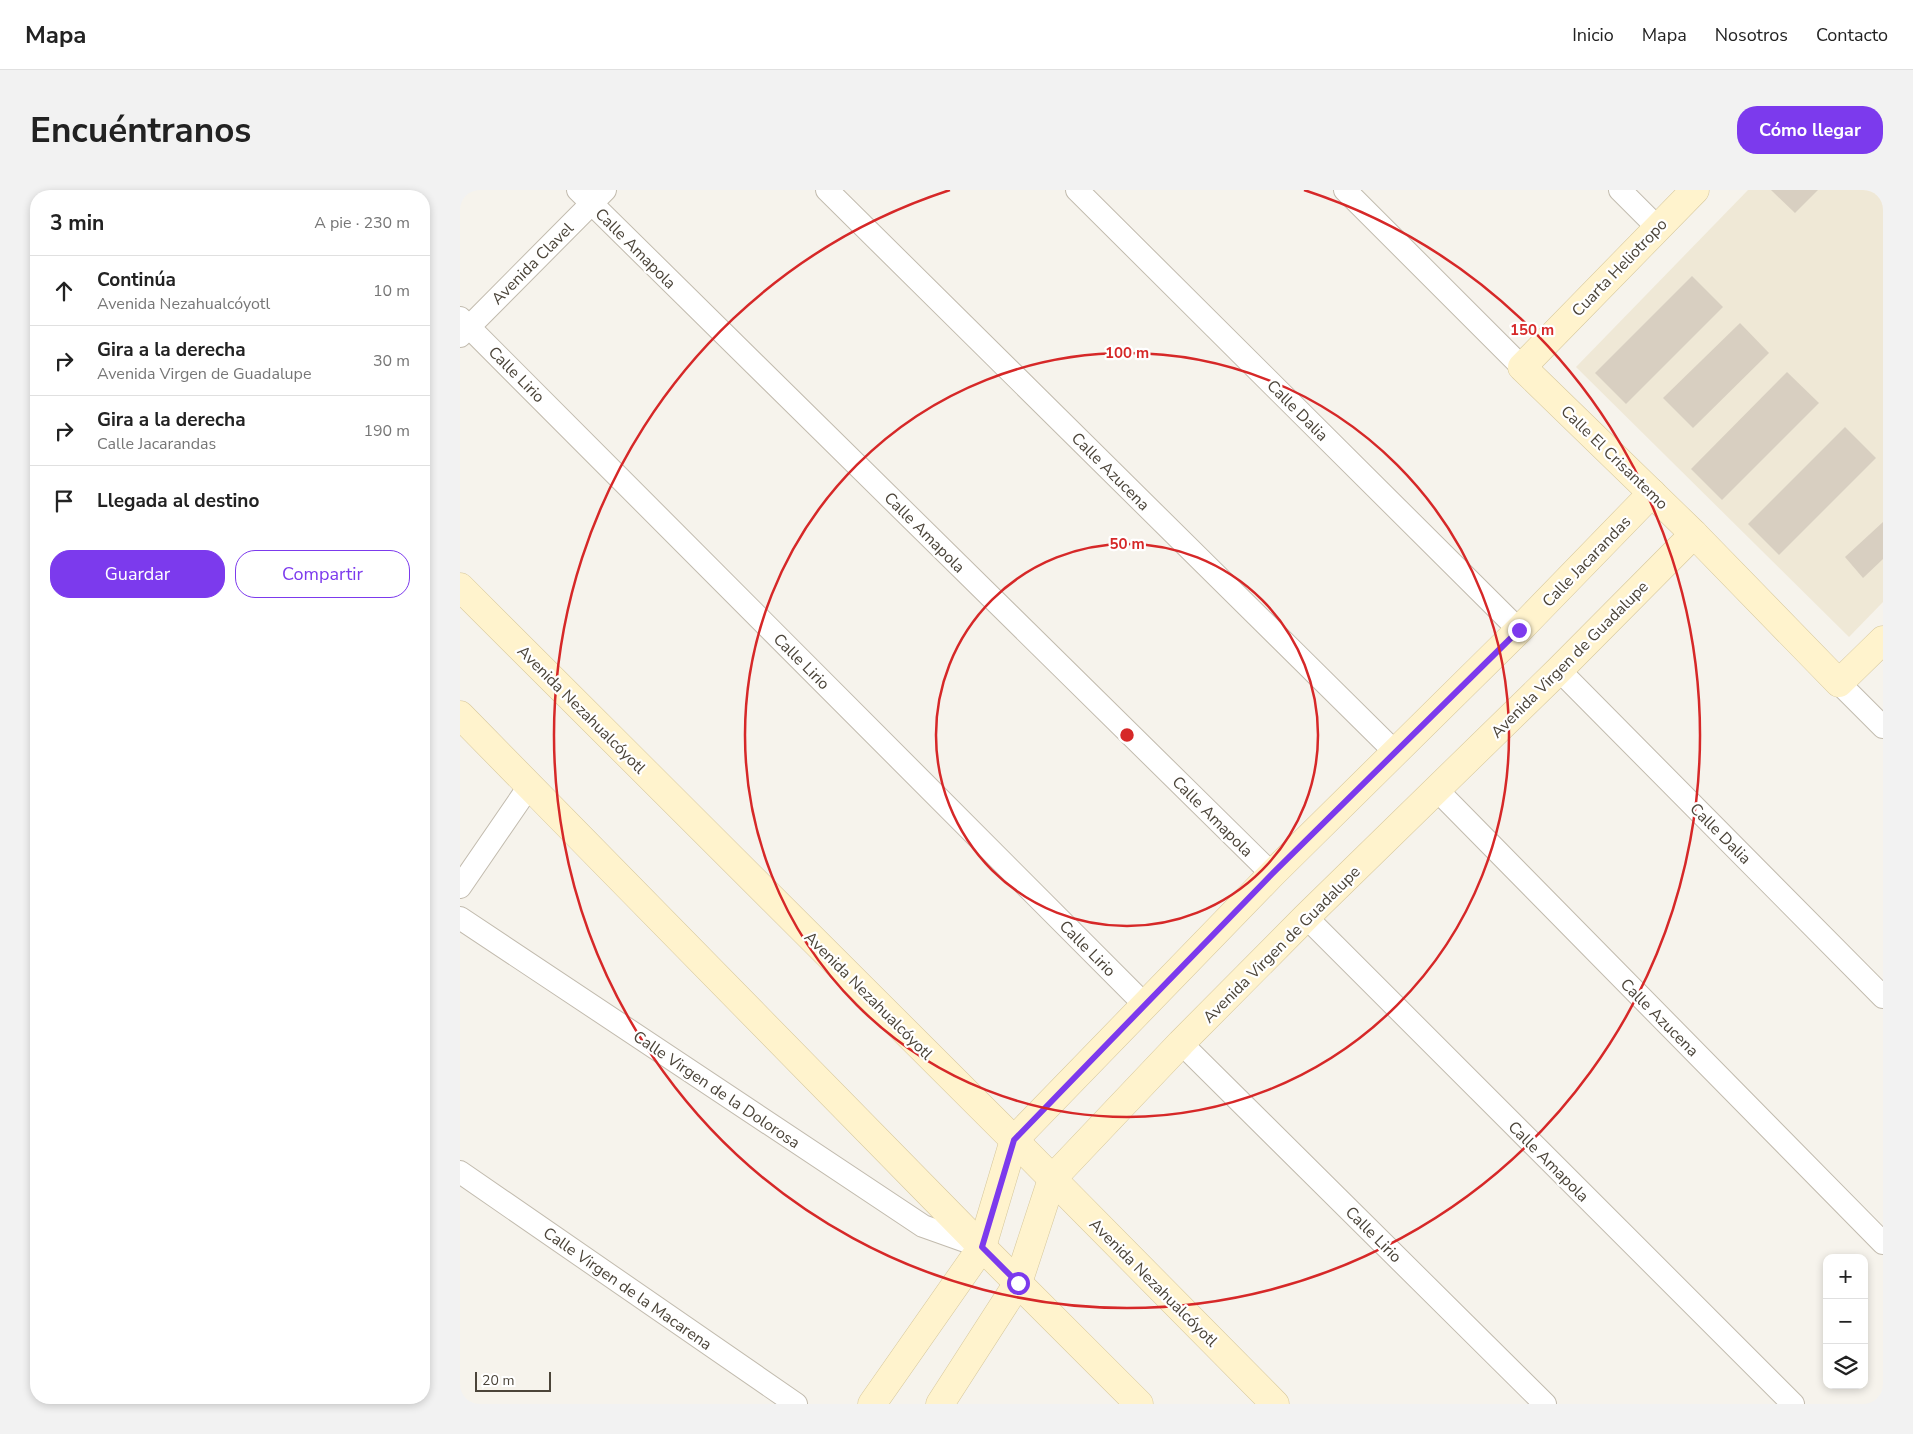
<!DOCTYPE html>
<html lang="es">
<head>
<meta charset="utf-8">
<style>
	:root { --surface:#fff; --page:#f2f2f2; --text:#222; --muted:#767676; --line:#e0e0e0; --accent:#7c3aed }
	body { margin:0; font-family:"Nunito Sans",sans-serif; background:var(--page); color:var(--text) }
	.controls { position:absolute; right:15px; bottom:15px; display:grid; overflow:hidden; border-radius:10px; box-shadow:0 2px 8px #0003 }
	.controls button { width:45px; height:45px; display:grid; place-items:center; padding:0; border:0; border-bottom:1px solid var(--line); background:var(--surface); color:var(--text); font:25px sans-serif }
	.scale { position:absolute; left:15px; bottom:12px; width:76px; box-sizing:border-box; padding-left:5px; border:2px solid #4b4439; border-top:0; font-size:14px; line-height:18px; white-space:nowrap; color:#4b4439; -webkit-text-stroke:4px #fff; paint-order:stroke }
	.stop { position:absolute; width:15px; height:15px; margin:-11px; border:4px solid #7c3aed; border-radius:50%; background:#fff }
	.stop.end { background:#7c3aed; border-color:#fff; box-shadow:0 1px 5px #0008 }
	.list { margin:0; padding:0; list-style:none }
	h2 { display:flex; justify-content:space-between; align-items:center; height:65px; margin:0; padding:0 20px; font-size:21px }
	h2 small { font-size:16px; font-weight:400; color:var(--muted) }
	.list li { display:grid; grid-template-columns:32px 1fr auto; gap:15px; align-items:center; box-sizing:border-box; height:70px; padding:0 20px; border-top:1px solid var(--line) }
	.list b { display:block; font-size:19px; white-space:nowrap }
	.list p { margin:0; font-size:16px; white-space:nowrap; color:var(--muted) }
	.list em { font-size:16px; font-style:normal; color:var(--muted) }
	.actions { display:flex; gap:10px; padding:15px 20px }
	.actions a { flex:1; padding:11px 0; border:1px solid var(--accent); border-radius:20px; text-align:center; font-size:18px; color:var(--accent) }
	.actions .main { background:var(--accent); color:#fff }
	.icon { flex:none; width:28px; height:28px; fill:none; stroke:currentColor; stroke-width:2; stroke-linecap:round; stroke-linejoin:round }
	.map { position:relative; flex:none; width:1423px; height:1214px; overflow:hidden; border-radius:20px }
	header { display:flex; align-items:center; gap:30px; box-sizing:border-box; height:70px; padding:0 25px; background:var(--surface); border-bottom:1px solid var(--line) }
	header strong { font-size:24px }
	nav { display:flex; gap:28px; margin-inline-start:auto; font-size:18px }
	.intro { display:flex; align-items:center; justify-content:space-between; box-sizing:border-box; height:120px; padding:0 30px }
	h1 { margin:0; font-size:35px }
	.button { padding:12px 22px; border-radius:20px; background:var(--accent); color:#fff; font-size:18px; font-weight:700 }
	main { display:flex; gap:30px; padding:0 30px }
	aside { flex:1; background:var(--surface); border-radius:20px; box-shadow:0 2px 8px #0003 }
	.map>svg:first-child { display:block }
	.education { fill:#efe8d6 }
	.building { fill:#d8cfc1 }
	.lines { fill:none; stroke-linecap:round; stroke-linejoin:round }
	.minor-casing { stroke:#c2bbae; stroke-width:24 }
	.secondary-casing { stroke:#d6c79b; stroke-width:29 }
	.minor { stroke:#fff; stroke-width:22 }
	.secondary { stroke:#fff3cd; stroke-width:28 }
	.route { stroke:#7c3aed; stroke-width:6 }
	.ring { fill:none; stroke:#d62828; stroke-width:2.5 }
	.labels { text-anchor:middle; stroke-width:4.5; stroke-linejoin:round; paint-order:stroke }
	.street-label { font-size:16px; fill:#4b4439; stroke:#fff }
	.centre { fill:#d62828; stroke:#fff; stroke-width:2.5 }
	.ring-label { font-size:15px; text-anchor:middle; font-weight:bold; fill:#d62828; stroke:#fff; stroke-width:4.5; stroke-linejoin:round; paint-order:stroke }
</style>
</head>
<body>
<header>
<strong>Mapa</strong>
<nav><a>Inicio</a><a>Mapa</a><a>Nosotros</a><a>Contacto</a></nav>
</header>
<div class="intro"><h1>Encuéntranos</h1><a class="button">Cómo llegar</a></div>
<main>
<aside>
<h2>3 min<small>A pie · 230 m</small></h2>
<ul class="list">
<li><svg class="icon" aria-label="ahead" viewBox="0 0 24 24"><path d="M12 20V5M6 11l6-6 6 6"/></svg><div><b>Continúa</b><p>Avenida Nezahualcóyotl</p></div><em>10 m</em></li>
<li><svg class="icon" aria-label="right" viewBox="0 0 24 24"><path d="M7 20v-9h11M14 6l5 5-5 5"/></svg><div><b>Gira a la derecha</b><p>Avenida Virgen de Guadalupe</p></div><em>30 m</em></li>
<li><svg class="icon" aria-label="right" viewBox="0 0 24 24"><path d="M7 20v-9h11M14 6l5 5-5 5"/></svg><div><b>Gira a la derecha</b><p>Calle Jacarandas</p></div><em>190 m</em></li>
<li><svg class="icon" aria-label="arrive" viewBox="0 0 24 24"><path d="M6 21V4h12l-3 4 3 4H6"/></svg><div><b>Llegada al destino</b></div></li>
</ul>
<div class="actions"><a class="main">Guardar</a><a>Compartir</a></div>
</aside>
<div class="map">
<svg width="1423" height="1214" viewBox="0 0 1423 1214">
	<rect width="100%" height="100%" fill="#f6f3ec"/>
	<polygon class="education" points="1288,0 1423,0 1423,412 1389,447 1116,177"/>
	<g class="building">
		<polygon points="1311,0 1358,0 1335,23"/>
		<polygon points="1232,86 1263,117 1166,214 1135,183"/>
		<polygon points="1280,133 1309,163 1233,238 1203,208"/>
		<polygon points="1327,182 1359,213 1262,310 1231,279"/>
		<polygon points="1385,237 1416,268 1319,365 1288,334"/>
		<polygon points="1423,332 1423,369 1403,388 1385,367"/>
	</g>
	<g class="lines">
		<defs>
			<g id="minor">
				<polyline points="118,0 812,684"/>
				<polyline points="367,0 934,561"/>
				<polyline points="617,0 1059,440"/>
				<polyline points="885,0 1062,177"/>
				<polyline points="1160,0 1198,38"/>
				<polyline points="0,128 685,815"/>
				<polyline points="0,146 145,0"/>
				<polyline points="1099,480 1423,807"/>
				<polyline points="1379,493 1423,537"/>
				<polyline points="977,600 1423,1053"/>
				<polyline points="0,697 70,595"/>
				<polyline points="846,727 1333,1214"/>
				<polyline points="0,728 463,1036 522,1057"/>
				<polyline points="721,853 1085,1214"/>
				<polyline points="0,982 336,1214"/>
			</g>
			<g id="secondary">
				<polyline points="1235,0 1062,177 1234,344 1379,493 1423,450"/>
				<polyline points="0,397 554,950 815,1214"/>
				<polyline points="0,525 522,1057 679,1214"/>
				<polyline points="412,1214 522,1057 554,950 812,684 1059,440 1192,303"/>
				<polyline points="480,1214 558,1093 592,989 721,853 846,727 1099,480 1234,344"/>
			</g>
		</defs>
		<use href="#minor" class="minor-casing"/>
		<use href="#secondary" class="secondary-casing"/>
		<use href="#minor" class="minor"/>
		<use href="#secondary" class="secondary"/>
	</g>
	<g class="lines">
		<polyline class="route" points="558,1093 522,1057 554,950 812,684 1059,440"/>
	</g>
	<g class="ring">
		<circle cx="667" cy="545" r="191"/>
		<circle cx="667" cy="545" r="382"/>
		<path d="M844 0A573 573 0 1 1 490 0"/>
	</g>
	<g class="labels">
		<g class="street-label">
			<text transform="translate(176 58) rotate(45)" y="6">Calle Amapola</text>
			<text transform="translate(72 73) rotate(-45)" y="6">Avenida Clavel</text>
			<text transform="translate(1159 77) rotate(-46)" y="6">Cuarta Heliotropo</text>
			<text transform="translate(57 184) rotate(45)" y="6">Calle Lirio</text>
			<text transform="translate(838 220) rotate(45)" y="6">Calle Dalia</text>
			<text transform="translate(1155 267) rotate(44)" y="6">Calle El Crisantemo</text>
			<text transform="translate(651 281) rotate(45)" y="6">Calle Azucena</text>
			<text transform="translate(465 342) rotate(45)" y="6">Calle Amapola</text>
			<text transform="translate(1126 371) rotate(-46)" y="6">Calle Jacarandas</text>
			<text transform="translate(1109 469) rotate(-45)" y="6">Avenida Virgen de Guadalupe</text>
			<text transform="translate(342 471) rotate(45)" y="6">Calle Lirio</text>
			<text transform="translate(122 519) rotate(45)" y="6">Avenida Nezahualcóyotl</text>
			<text transform="translate(753 626) rotate(45)" y="6">Calle Amapola</text>
			<text transform="translate(1261 643) rotate(45)" y="6">Calle Dalia</text>
			<text transform="translate(821 754) rotate(-45)" y="6">Avenida Virgen de Guadalupe</text>
			<text transform="translate(628 758) rotate(45)" y="6">Calle Lirio</text>
			<text transform="translate(409 805) rotate(45)" y="6">Avenida Nezahualcóyotl</text>
			<text transform="translate(1200 827) rotate(45)" y="6">Calle Azucena</text>
			<text transform="translate(257 899) rotate(34)" y="6">Calle Virgen de la Dolorosa</text>
			<text transform="translate(1089 971) rotate(45)" y="6">Calle Amapola</text>
			<text transform="translate(914 1044) rotate(45)" y="6">Calle Lirio</text>
			<text transform="translate(694 1092) rotate(45)" y="6">Avenida Nezahualcóyotl</text>
			<text transform="translate(168 1098) rotate(35)" y="6">Calle Virgen de la Macarena</text>
		</g>
	</g>
	<circle cx="667" cy="545" r="8" class="centre"/>
	<g class="ring-label">
		<text x="1072" y="145">150 m</text>
		<text x="667" y="168">100 m</text>
		<text x="667" y="359">50 m</text>
	</g>
</svg>
<div class="controls">
<button>+</button>
<button>−</button>
<button><svg class="icon" aria-label="layers" viewBox="0 0 24 24"><path d="M12 4l9 5-9 5-9-5zM3 14l9 5 9-5"/></svg></button>
</div>
<div class="scale">20 m</div>
<div class="stop" style="left:558px;top:1093px"></div>
<div class="stop end" style="left:1059px;top:440px"></div>
</div>
</main>
</body>
</html>
